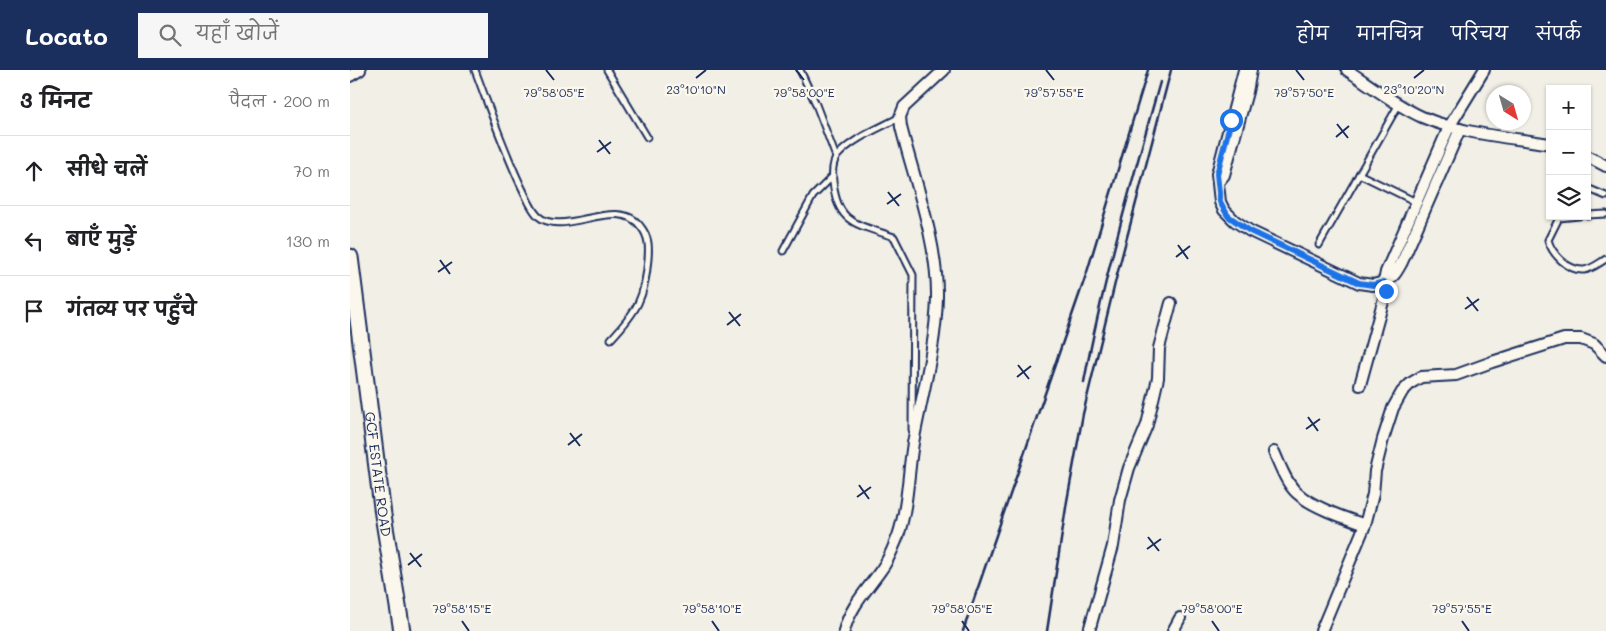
<!DOCTYPE html>
<html lang="hi">
<head>
<meta charset="utf-8">
<style>
	:root { --surface:#fff; --page:#f6f6f6; --text:#202124; --muted:#757577; --line:#e0e0e0; --accent:#1b2f5e }
	body { margin:0; font-family:Mali,"Playpen Sans Deva",sans-serif; background:var(--page); color:var(--text) }
	.controls { position:absolute; right:15px; top:15px; display:grid; overflow:hidden; border-radius:0px; box-shadow:0 1px 4px #0004 }
	.controls button { width:45px; height:45px; display:grid; place-items:center; padding:0; border:0; border-bottom:1px solid var(--line); background:var(--surface); color:var(--text); font:25px sans-serif }
	.compass { position:absolute; left:1136px; top:15px; width:45px; height:45px; border-radius:50%; background:var(--surface); box-shadow:0 1px 4px #0004; rotate:143deg }
	.stop { position:absolute; width:15px; height:15px; margin:-11px; border:4px solid #1a73e8; border-radius:50%; background:#fff }
	.stop.end { background:#1a73e8; border-color:#fff; box-shadow:0 1px 5px #0008 }
	.list { margin:0; padding:0; list-style:none }
	h2 { display:flex; justify-content:space-between; align-items:center; height:65px; margin:0; padding:0 20px; font-size:21px }
	h2 small { font-size:16px; font-weight:400; color:var(--muted) }
	.list li { display:grid; grid-template-columns:32px 1fr auto; gap:15px; align-items:center; box-sizing:border-box; height:70px; padding:0 20px; border-top:1px solid var(--line) }
	.list b { display:block; font-size:19px; white-space:nowrap }
	.list em { font-size:16px; font-style:normal; color:var(--muted) }
	.icon { flex:none; width:28px; height:28px; fill:none; stroke:currentColor; stroke-width:2; stroke-linecap:round; stroke-linejoin:round }
	.map { position:relative; flex:none; width:1256px; height:561px; overflow:hidden }
	header { display:flex; align-items:center; gap:30px; box-sizing:border-box; height:70px; padding:0 25px; background:var(--accent); color:#fff }
	header strong { font-size:24px }
	nav { display:flex; gap:28px; margin-inline-start:auto; font-size:18px }
	.search { width:350px; height:45px; background:var(--page); display:flex; align-items:center; gap:12px; box-sizing:border-box; padding:0 18px; border-radius:0px; color:var(--muted); font-size:19px }
	main { display:flex }
	aside { flex:1; background:var(--surface) }
	.map>svg:first-child { display:block }
	.lines { fill:none; stroke-linecap:round; stroke-linejoin:round }
	.lane-casing { stroke:#1b2f5e; stroke-width:9 }
	.street-casing { stroke:#1b2f5e; stroke-width:14 }
	.primary-casing { stroke:#1b2f5e; stroke-width:19 }
	.lane { stroke:#fbf7ec; stroke-width:5 }
	.street { stroke:#fbf7ec; stroke-width:10 }
	.primary { stroke:#fbf7ec; stroke-width:15 }
	.rail { stroke:#1b2f5e; stroke-width:2.5 }
	.route { stroke:#1a73e8; stroke-width:6 }
	.ticks { fill:none; stroke:#1b2f5e; stroke-width:2 }
	.labels { text-anchor:middle; stroke-width:5; stroke-linejoin:round; paint-order:stroke }
	.street-label { font-size:14px; fill:#1b2f5e; stroke:#fbf7ec }
	.ticks-label { font-size:12px; text-anchor:middle; fill:#1b2f5e; stroke:#fbf7ec; stroke-width:5; stroke-linejoin:round; paint-order:stroke }
</style>
</head>
<body>
<header>
<strong>Locato</strong>
<div class="search"><svg class="icon" aria-label="search" viewBox="0 0 24 24"><circle cx="10" cy="10" r="6"/><path d="M15 15l6 6"/></svg>यहाँ खोजें</div>
<nav><a>होम</a><a>मानचित्र</a><a>परिचय</a><a>संपर्क</a></nav>
</header>
<main>
<aside>
<h2>3 मिनट<small>पैदल · 200 m</small></h2>
<ul class="list">
<li><svg class="icon" aria-label="ahead" viewBox="0 0 24 24"><path d="M12 20V5M6 11l6-6 6 6"/></svg><div><b>सीधे चलें</b></div><em>70 m</em></li>
<li><svg class="icon" aria-label="left" viewBox="0 0 24 24"><path d="M17 20v-9H6M10 6l-5 5 5 5"/></svg><div><b>बाएँ मुड़ें</b></div><em>130 m</em></li>
<li><svg class="icon" aria-label="arrive" viewBox="0 0 24 24"><path d="M6 21V4h12l-3 4 3 4H6"/></svg><div><b>गंतव्य पर पहुँचे</b></div></li>
</ul>
</aside>
<div class="map">
<svg width="1256" height="561" viewBox="0 0 1256 561">
	<rect width="100%" height="100%" fill="#f2efe6"/>
	<filter id="ink" filterUnits="userSpaceOnUse"><feTurbulence type="fractalNoise" baseFrequency=".02" numOctaves="2"/><feDisplacementMap in="SourceGraphic" scale="10" xChannelSelector="R" yChannelSelector="G"/><feConvolveMatrix kernelMatrix="1 2 1 2 8 2 1 2 1" color-interpolation-filters="sRGB"/></filter>
	<g filter="url(#ink)">
		<g class="lines">
			<defs>
				<g id="lane">
					<path d="M125 0C140 40 154 81 173 120 177 128 181 139 188 146 213 169 268 124 291 157 299 167 299 177 298 189 295 228 287 241 261 269"/>
					<polyline points="257,0 297,67"/>
					<polyline points="450,0 465,32 486,87"/>
					<path d="M550 47C530 58 503 68 488 85 482 92 482 102 483 111 487 155 508 154 544 167L563 205 562 360"/>
					<polyline points="1009,104 1066,132"/>
					<polyline points="1237,118 1256,126"/>
					<polyline points="1237,145 1256,144"/>
					<path d="M1210 146 1198 170C1202 184 1218 201 1234 200 1242 199 1249 193 1256 189"/>
					<polyline points="1209,148 1229,146"/>
					<polyline points="969,175 1049,34"/>
					<polyline points="433,181 463,126 483,106"/>
				</g>
				<g id="street">
					<polyline points="894,0 867,104 870,132 874,140 885,151 900,161 1009,213 1023,215 1034,212 1036,221 1010,315"/>
					<path d="M997 0C1020 15 1047 36 1072 47 1112 64 1157 67 1200 74"/>
					<polyline points="0,6 10,0"/>
					<path d="M1110 59 1052 192C1047 201 1044 208 1034 212L1036 202 1099 57 1134 0"/>
					<polyline points="1237,86 1256,96"/>
					<polyline points="869,111 874,105 897,22 901,0"/>
					<path d="M924 382C930 395 936 413 947 423 962 437 995 448 1015 455"/>
					<path d="M494 561C500 537 517 520 531 500 539 490 543 478 548 466 558 436 558 404 563 373 572 325 586 276 587 227 588 173 564 109 551 57L550 47 554 37 594 0"/>
					<polyline points="739,561 763,476 770,430 779,398 797,355 808,308 809,278 821,233"/>
					<polyline points="823,561 830,548"/>
					<polyline points="971,561 1015,455 1023,424 1025,401 1033,369 1043,338 1052,322 1061,313 1071,307 1106,305 1142,292 1214,269 1231,269 1244,274 1256,286"/>
				</g>
				<g id="primary">
					<path id="s1" d="M0 187 33 445 52 561"/>
				</g>
			</defs>
			<use href="#lane" class="lane-casing"/>
			<use href="#street" class="street-casing"/>
			<use href="#primary" class="primary-casing"/>
			<use href="#lane" class="lane"/>
			<use href="#street" class="street"/>
			<use href="#primary" class="primary"/>
			<g class="rail">
				<path d="M734 312C753 211 782 111 810 12"/>
				<polyline points="613,561 737,202 798,0"/>
				<polyline points="697,561 717,431 733,344 767,205 821,0"/>
			</g>
		</g>
	</g>
	<g class="lines" filter="url(#ink)">
		<polyline class="route" points="881,50 867,104 870,132 878,146 900,161 1009,213 1023,215 1034,212 1036,221"/>
	</g>
	<path class="ticks" d="M196 0 204 10M446 0 454 10M696 0 704 10M946 0 954 10M346 8 356 0M1064 8 1074 0M987 54 998 68M986 67 999 56M249 70 260 84M247 82 261 72M538 122 549 136M537 134 551 124M828 175 838 189M826 187 840 176M90 190 100 204M88 202 102 192M1117 227 1128 241M1115 239 1129 229M379 242 390 256M377 255 391 244M668 295 679 309M667 307 681 296M958 347 968 361M956 359 970 349M220 363 230 376M218 375 232 364M509 415 519 429M507 427 521 417M798 467 809 481M797 479 811 469M60 483 71 497M58 495 72 484M112 551 119 561M362 551 369 561M612 551 619 561M862 551 869 561M1112 551 1119 561"/>
	<g class="labels">
		<g class="street-label">
			<text dy="5" stroke="none"><textPath href="#s1" startOffset="219">GCF ESTATE ROAD</textPath></text>
		</g>
	</g>
	<g class="ticks-label">
		<text x="346" y="24">23°10'10"N</text>
		<text x="1064" y="24">23°10'20"N</text>
		<text x="204" y="27">79°58'05"E</text>
		<text x="454" y="27">79°58'00"E</text>
		<text x="704" y="27">79°57'55"E</text>
		<text x="954" y="27">79°57'50"E</text>
		<text x="112" y="543">79°58'15"E</text>
		<text x="362" y="543">79°58'10"E</text>
		<text x="612" y="543">79°58'05"E</text>
		<text x="862" y="543">79°58'00"E</text>
		<text x="1112" y="543">79°57'55"E</text>
	</g>
</svg>
<div class="controls">
<button>+</button>
<button>−</button>
<button><svg class="icon" aria-label="layers" viewBox="0 0 24 24"><path d="M12 4l9 5-9 5-9-5zM3 14l9 5 9-5"/></svg></button>
</div>
<svg class="compass" viewBox="-18 -18 36 36"><path d="M0-13l5 13h-10z" fill="#e53935"/><path d="M0 13l5-13h-10z" fill="#757577"/></svg>
<div class="stop" style="left:881px;top:50px"></div>
<div class="stop end" style="left:1036px;top:221px"></div>
</div>
</main>
</body>
</html>
